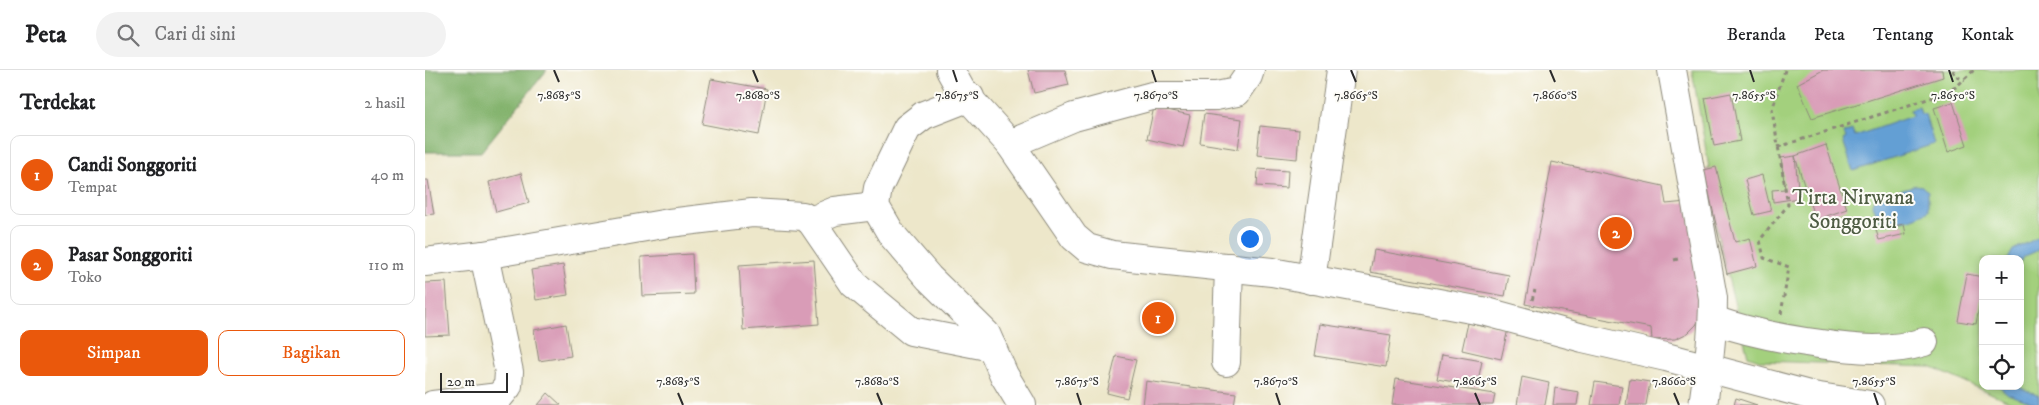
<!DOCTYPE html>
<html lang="id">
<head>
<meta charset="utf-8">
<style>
	:root { --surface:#fff; --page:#f2f2f2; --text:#202124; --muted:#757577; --line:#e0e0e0; --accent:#ea580c }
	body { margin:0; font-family:"IM FELL DW Pica",serif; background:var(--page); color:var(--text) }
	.controls { position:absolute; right:15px; bottom:15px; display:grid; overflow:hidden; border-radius:10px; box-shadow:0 2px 8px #0003 }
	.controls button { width:45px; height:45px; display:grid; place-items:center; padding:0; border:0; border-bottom:1px solid var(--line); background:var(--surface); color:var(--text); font:25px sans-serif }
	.scale { position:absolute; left:15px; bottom:12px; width:68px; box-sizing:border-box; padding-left:5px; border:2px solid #2b2b2b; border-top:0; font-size:14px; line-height:18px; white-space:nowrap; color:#2b2b2b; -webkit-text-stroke:4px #fdfcf7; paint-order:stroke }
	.you { position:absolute; left:824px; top:168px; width:18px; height:18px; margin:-12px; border:4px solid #fff; border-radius:50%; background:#1a73e8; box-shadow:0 0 0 8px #1a73e833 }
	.badge { display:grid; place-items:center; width:32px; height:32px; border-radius:50%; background:var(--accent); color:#fff; font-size:16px; font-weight:700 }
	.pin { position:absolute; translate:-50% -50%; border:2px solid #fff; box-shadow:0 1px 5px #0006 }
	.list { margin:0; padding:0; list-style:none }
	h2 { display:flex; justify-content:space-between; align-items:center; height:65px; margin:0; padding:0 20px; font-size:21px }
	h2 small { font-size:16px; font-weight:400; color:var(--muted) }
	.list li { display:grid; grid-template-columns:32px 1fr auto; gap:15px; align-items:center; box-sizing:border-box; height:80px; margin:0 10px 10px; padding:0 10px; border:1px solid var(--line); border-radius:10px }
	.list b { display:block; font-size:19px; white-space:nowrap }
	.list p { margin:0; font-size:16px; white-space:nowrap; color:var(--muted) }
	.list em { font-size:16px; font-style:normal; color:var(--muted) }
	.actions { display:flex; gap:10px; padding:15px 20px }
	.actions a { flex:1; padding:11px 0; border:1px solid var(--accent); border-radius:10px; text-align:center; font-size:18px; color:var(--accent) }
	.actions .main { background:var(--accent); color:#fff }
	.icon { flex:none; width:28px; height:28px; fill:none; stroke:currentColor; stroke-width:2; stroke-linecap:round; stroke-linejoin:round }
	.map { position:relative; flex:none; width:1614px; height:335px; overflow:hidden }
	header { display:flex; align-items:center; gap:30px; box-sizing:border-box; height:70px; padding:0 25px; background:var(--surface); border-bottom:1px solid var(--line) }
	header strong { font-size:24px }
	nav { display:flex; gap:28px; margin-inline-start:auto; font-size:18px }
	.search { width:350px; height:45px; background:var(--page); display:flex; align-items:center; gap:12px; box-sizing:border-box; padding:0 18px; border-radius:28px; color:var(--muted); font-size:19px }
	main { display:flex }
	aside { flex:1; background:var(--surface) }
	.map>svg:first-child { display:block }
	.green { fill:#a3d07d; stroke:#677e54; fill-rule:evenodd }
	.forest { fill:#82b26c; stroke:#566e4c }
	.water { fill:#649fd4; stroke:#486580 }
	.building { fill:#d99cb7 }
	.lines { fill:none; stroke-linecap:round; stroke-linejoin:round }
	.minor-casing { stroke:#8c897a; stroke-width:30 }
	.path { stroke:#8c897a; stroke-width:3; stroke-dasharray:4 4; stroke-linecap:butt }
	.minor { stroke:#fff; stroke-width:28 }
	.ticks { fill:none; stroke:#2b2b2b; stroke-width:2 }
	.labels { text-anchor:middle; stroke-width:4; stroke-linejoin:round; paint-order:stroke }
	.park-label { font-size:21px; fill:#4f5d44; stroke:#fdfcf7 }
	.ticks-label { font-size:12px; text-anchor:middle; fill:#2b2b2b; stroke:#fdfcf7; stroke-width:4; stroke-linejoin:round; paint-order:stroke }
</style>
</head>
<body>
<header>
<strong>Peta</strong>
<div class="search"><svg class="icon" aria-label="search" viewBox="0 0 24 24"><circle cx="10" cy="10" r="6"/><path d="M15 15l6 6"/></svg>Cari di sini</div>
<nav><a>Beranda</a><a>Peta</a><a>Tentang</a><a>Kontak</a></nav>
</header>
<main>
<aside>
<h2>Terdekat<small>2 hasil</small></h2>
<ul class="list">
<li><span class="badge">1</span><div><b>Candi Songgoriti</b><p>Tempat</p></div><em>40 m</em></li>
<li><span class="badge">2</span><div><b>Pasar Songgoriti</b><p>Toko</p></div><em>110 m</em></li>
</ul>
<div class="actions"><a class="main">Simpan</a><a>Bagikan</a></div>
</aside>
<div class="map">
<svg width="1614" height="335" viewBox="0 0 1614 335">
	<rect width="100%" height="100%" fill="#fdfcf7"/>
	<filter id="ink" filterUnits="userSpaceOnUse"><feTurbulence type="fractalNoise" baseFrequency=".02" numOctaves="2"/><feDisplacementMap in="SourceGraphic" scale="10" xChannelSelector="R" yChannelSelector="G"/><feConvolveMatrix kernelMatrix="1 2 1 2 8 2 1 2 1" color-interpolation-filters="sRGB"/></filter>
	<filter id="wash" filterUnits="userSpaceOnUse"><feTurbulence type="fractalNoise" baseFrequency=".0096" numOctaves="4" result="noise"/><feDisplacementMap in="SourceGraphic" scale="20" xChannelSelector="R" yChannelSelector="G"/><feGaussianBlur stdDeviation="1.12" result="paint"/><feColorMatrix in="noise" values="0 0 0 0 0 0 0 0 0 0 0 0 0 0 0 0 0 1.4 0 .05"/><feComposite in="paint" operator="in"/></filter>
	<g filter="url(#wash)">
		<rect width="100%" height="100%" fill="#ede7ca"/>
		<path class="green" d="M1267 0H1614V335H1593L1505 297 1337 291 1323 286 1295 176 1279 100 1284 98ZM1558 189H1595V316H1558Z"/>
		<polygon class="forest" points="0,0 122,0 56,82 0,82"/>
		<g class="water">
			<polygon points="1494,37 1496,44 1500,44 1509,74 1428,101 1418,70 1421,68 1419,63 1427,60 1430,66 1487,46 1485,40"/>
			<path d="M1491 115 1497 116 1503 122V141C1488 150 1471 154 1454 149L1447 133 1451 128 1465 126 1471 121Z"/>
			<polygon points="1614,167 1614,180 1600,186 1595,192 1595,189 1583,189 1588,180"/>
			<polygon points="1574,316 1592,316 1614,326 1614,335 1583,324"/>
		</g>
		<g id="blocks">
			<g class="building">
				<polygon points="603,0 640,0 644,15 609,23"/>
				<polygon points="1398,0 1517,0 1518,7 1387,48 1372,14"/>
				<polygon points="286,9 342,19 334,65 277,54"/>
				<polygon points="1306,23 1315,71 1289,76 1280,28"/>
				<polygon points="1528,32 1542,75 1523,82 1509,38"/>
				<polygon points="729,37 765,45 758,77 722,69"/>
				<polygon points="779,44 817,49 813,79 775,73"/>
				<polygon points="835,56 874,60 872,89 832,85"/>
				<polygon points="1401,75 1422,139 1390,150 1370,86"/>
				<polygon points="1370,86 1374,128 1348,132 1347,120 1360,119 1356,88"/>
				<polygon points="1127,92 1238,116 1241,134 1262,132 1280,239 1271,255 1263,263 1250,269 1227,270 1226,258 1100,234"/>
				<polygon points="1291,97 1310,172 1325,168 1332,196 1302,204 1279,100"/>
				<polygon points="833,99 863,101 862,118 832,116"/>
				<polygon points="96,103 104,133 71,142 64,112"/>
				<polygon points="1337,105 1346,141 1329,145 1320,110"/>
				<polygon points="0,110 3,110 9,144 0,145"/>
				<polygon points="1479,154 1481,164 1454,170 1451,160"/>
				<polygon points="949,180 1084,205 1080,226 945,202"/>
				<polygon points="267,184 269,224 218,226 216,187"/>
				<polygon points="389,190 394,254 318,260 314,195"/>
				<polygon points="138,195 143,225 111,230 106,200"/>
				<polygon points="1542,204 1558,207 1558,218 1551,254 1533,251"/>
				<polygon points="21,212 25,265 0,266 0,213"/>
				<polygon points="1043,253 1061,257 1062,254 1083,259 1076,289 1037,280"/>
				<polygon points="141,254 146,286 114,291 109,260"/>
				<polygon points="895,254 966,265 961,297 890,286"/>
				<polygon points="1017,284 1057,291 1052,316 1012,309"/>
				<polygon points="691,286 711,290 702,328 682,323"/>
				<polygon points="1097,307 1124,313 1120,335 1092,335"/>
				<polygon points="971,309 1070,324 1068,335 967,335"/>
				<polygon points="1205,309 1225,312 1221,335 1201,335"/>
				<polygon points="721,311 811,323 809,335 718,335"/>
				<polygon points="1170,312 1197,316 1194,335 1166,335"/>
				<polygon points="1130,318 1154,322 1152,335 1128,335"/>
				<polygon points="123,323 136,335 113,335"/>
				<polygon points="1311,328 1332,335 1309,335"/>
			</g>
		</g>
	</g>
	<g filter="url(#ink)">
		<use href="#blocks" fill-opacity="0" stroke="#8c897a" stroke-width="1"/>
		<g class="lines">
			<defs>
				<g id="minor">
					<polyline points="525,0 536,20 585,74 649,167 662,178 687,185 847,202 1062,242 1158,268 1241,287 1388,326 1445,335"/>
					<path d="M1247 0 1288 228C1288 264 1283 300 1278 335"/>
					<polyline points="545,27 499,45 482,58 453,118 450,136 467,165 504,208 561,264 579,305 597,335"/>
					<polyline points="585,74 649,47 727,26 791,26 812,22 823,6 825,0"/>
					<polyline points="386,151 429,214 486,261 567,277"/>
					<polyline points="0,192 59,185 244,153 327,143 378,146 386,151 410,141 450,136"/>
					<polyline points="886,210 916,0"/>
					<path d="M1288 250C1320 261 1348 267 1381 272 1421 278 1460 284 1499 272"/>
					<polyline points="801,292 804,197"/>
					<polyline points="8,335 74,327 83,316 84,302 59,185"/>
				</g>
			</defs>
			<use href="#minor" class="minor-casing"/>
			<g class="path">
				<polyline points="1528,0 1530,6 1540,10"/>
				<polyline points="1353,77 1509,27 1531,17 1549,0"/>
				<polyline points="1249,190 1257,188"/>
				<polyline points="1107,230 1110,220"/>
				<polyline points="1356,244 1364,197 1339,188 1335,170 1363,135 1347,40 1360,0"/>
			</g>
			<use href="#minor" class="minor"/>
		</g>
	</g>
	<path class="ticks" d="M129 0 134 12M328 0 333 12M528 0 532 12M727 0 731 12M926 0 931 12M1125 0 1130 12M1325 0 1329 12M1524 0 1528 12M253 323 258 335M452 323 457 335M652 323 656 335M851 323 855 335M1050 323 1055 335M1249 323 1254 335M1449 323 1453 335"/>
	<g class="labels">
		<g class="park-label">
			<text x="1428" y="134">Tirta Nirwana<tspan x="1428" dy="24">Songgoriti</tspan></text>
		</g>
	</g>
	<g class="ticks-label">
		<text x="134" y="29">7.8685°S</text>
		<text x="333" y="29">7.8680°S</text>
		<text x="532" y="29">7.8675°S</text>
		<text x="731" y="29">7.8670°S</text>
		<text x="931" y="29">7.8665°S</text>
		<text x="1130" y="29">7.8660°S</text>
		<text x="1329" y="29">7.8655°S</text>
		<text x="1528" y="29">7.8650°S</text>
		<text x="253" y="315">7.8685°S</text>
		<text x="452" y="315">7.8680°S</text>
		<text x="652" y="315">7.8675°S</text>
		<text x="851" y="315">7.8670°S</text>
		<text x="1050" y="315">7.8665°S</text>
		<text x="1249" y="315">7.8660°S</text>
		<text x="1449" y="315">7.8655°S</text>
	</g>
</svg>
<div class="controls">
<button>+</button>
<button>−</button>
<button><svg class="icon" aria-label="locate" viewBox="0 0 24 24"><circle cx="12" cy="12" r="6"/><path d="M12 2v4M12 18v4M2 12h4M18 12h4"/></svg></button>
</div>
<div class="scale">20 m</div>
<div class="you"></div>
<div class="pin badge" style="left:733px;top:248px">1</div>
<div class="pin badge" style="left:1191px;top:163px">2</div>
</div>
</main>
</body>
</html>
